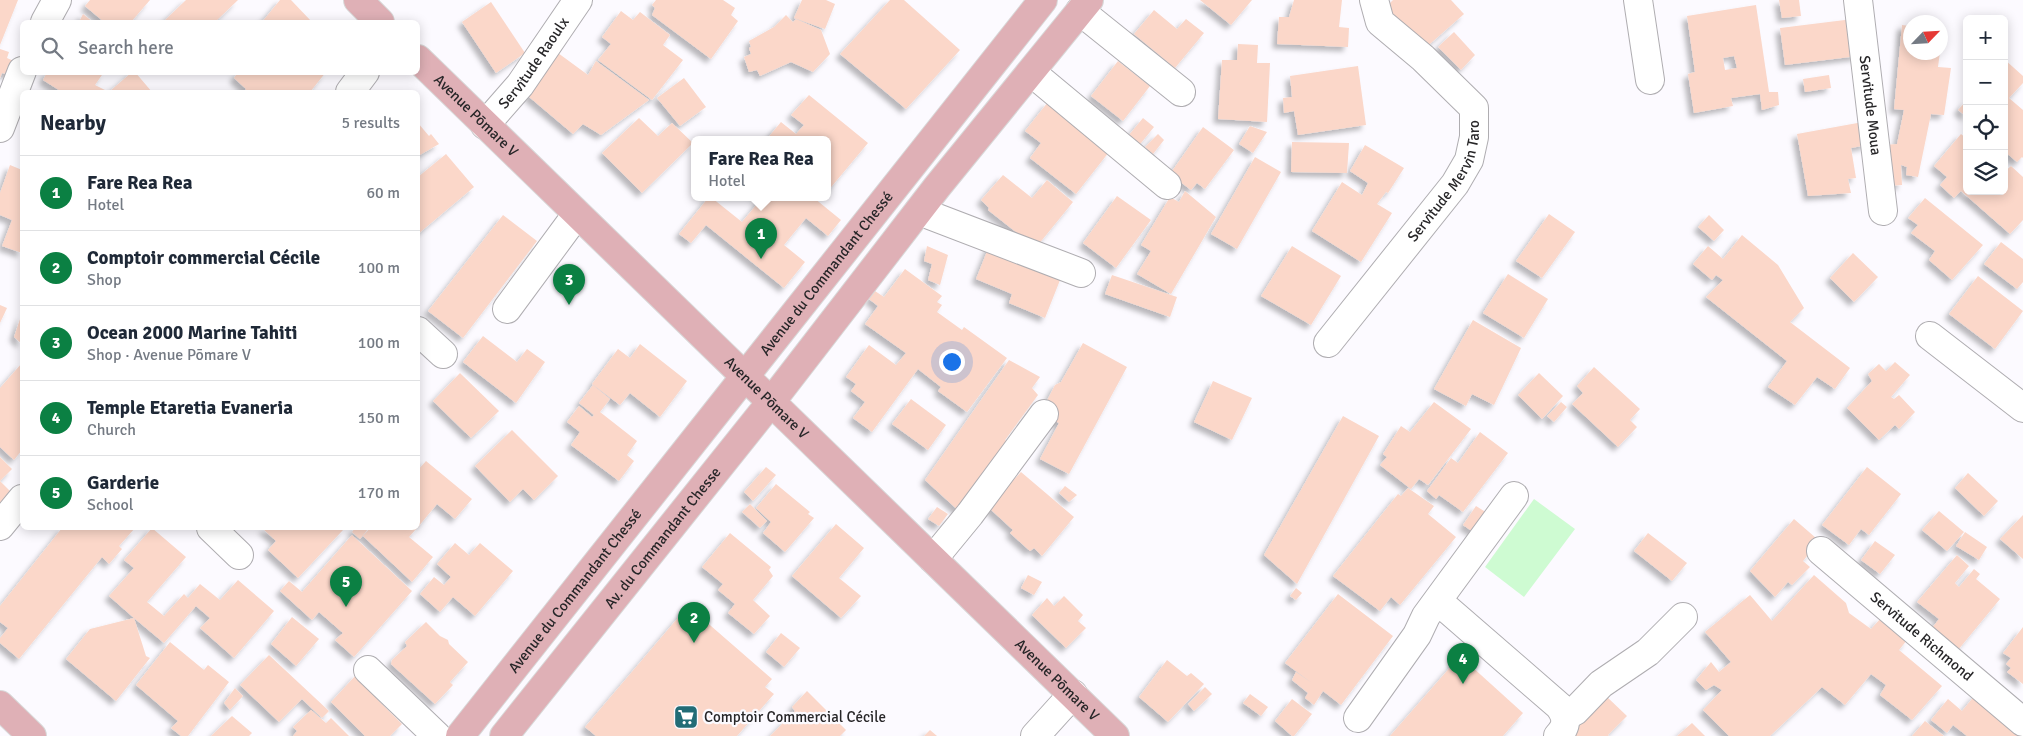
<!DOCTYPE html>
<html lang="en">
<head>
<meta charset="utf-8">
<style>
	:root { --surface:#fff; --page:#f6f6f7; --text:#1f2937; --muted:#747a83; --line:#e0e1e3; --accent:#0b8043 }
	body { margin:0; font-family:Signika,sans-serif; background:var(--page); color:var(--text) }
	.controls { position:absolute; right:15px; top:15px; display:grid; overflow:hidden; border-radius:8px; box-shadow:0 2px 12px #0003 }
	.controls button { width:45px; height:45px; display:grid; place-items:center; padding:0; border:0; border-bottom:1px solid var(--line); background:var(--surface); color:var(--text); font:25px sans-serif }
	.compass { position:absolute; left:1903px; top:15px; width:45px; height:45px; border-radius:50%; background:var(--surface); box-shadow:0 2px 12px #0003; rotate:65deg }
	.you { position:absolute; left:951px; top:361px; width:18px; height:18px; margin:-12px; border:4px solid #fff; border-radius:50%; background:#1a73e8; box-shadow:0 0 0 8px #1a73e833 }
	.badge { display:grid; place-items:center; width:32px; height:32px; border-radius:50%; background:var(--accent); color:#fff; font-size:16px; font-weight:700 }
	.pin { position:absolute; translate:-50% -41px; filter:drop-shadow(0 1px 2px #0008) }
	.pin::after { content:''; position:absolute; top:26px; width:18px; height:15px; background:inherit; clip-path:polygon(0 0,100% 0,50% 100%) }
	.popup { position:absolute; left:691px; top:136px; width:140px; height:65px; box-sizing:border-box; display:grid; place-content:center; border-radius:8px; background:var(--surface); filter:drop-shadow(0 1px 4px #0005); font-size:16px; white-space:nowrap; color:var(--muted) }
	.popup b { font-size:19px; color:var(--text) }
	.popup::after { content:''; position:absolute; left:50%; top:100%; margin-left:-10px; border:10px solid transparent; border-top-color:var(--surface) }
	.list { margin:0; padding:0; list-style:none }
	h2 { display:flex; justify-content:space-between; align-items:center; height:65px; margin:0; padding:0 20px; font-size:21px }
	h2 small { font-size:16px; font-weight:400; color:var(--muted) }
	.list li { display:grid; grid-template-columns:32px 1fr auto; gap:15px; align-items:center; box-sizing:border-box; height:75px; padding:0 20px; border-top:1px solid var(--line) }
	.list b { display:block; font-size:19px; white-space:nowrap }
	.list p { margin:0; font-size:16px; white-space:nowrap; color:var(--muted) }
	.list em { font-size:16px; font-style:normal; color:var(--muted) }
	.icon { flex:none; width:28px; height:28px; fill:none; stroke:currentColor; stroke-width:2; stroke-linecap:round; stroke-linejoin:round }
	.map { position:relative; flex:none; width:2023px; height:736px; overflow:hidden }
	.search { position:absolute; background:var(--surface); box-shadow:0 2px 12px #0003; left:20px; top:20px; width:400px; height:55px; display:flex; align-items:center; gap:12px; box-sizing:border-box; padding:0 18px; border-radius:8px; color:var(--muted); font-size:19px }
	.panel { position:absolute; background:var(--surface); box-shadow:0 2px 12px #0003; left:20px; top:90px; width:400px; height:440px; border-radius:8px }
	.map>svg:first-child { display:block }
	.green { fill:#cefbd2 }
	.building { fill:#fbd7c9; fill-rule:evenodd; filter:url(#shadow) }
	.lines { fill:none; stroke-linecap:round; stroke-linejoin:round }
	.minor-casing { stroke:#afadb1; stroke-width:30 }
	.major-casing { stroke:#d8d8d8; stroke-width:30 }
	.minor { stroke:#fff; stroke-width:28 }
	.major { stroke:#dfb0b6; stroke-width:28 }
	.labels { text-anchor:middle; stroke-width:4.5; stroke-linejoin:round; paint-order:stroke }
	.street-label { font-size:15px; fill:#272628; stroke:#fcfaff }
	.poi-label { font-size:15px; fill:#272628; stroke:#fcfaff; text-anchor:start }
</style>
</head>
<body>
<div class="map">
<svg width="2023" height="736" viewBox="0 0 2023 736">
	<defs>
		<filter id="shadow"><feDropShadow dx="-4.5" dy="4.5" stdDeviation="2.5" flood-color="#0004"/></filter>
	</defs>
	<rect width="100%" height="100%" fill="#fcfaff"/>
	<polygon class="green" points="1534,499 1575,529 1524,597 1485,567"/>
	<g class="building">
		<polygon points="0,0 18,0 0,45"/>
		<polygon points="90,0 150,0 131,22 104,22 85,6"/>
		<polygon points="186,0 238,0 215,22 163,22"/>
		<polygon points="280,0 291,0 312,22 262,22"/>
		<polygon points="656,0 723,0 735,8 731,15 738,21 711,59 652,15 655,8 652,5"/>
		<polygon points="802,0 826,0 835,4 825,29 794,18"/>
		<polygon points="890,0 904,0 960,50 906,109 840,54"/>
		<polygon points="1200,0 1252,0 1231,25"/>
		<polygon points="1294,0 1342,0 1339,27 1349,28 1348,47 1277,44 1279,17 1289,17"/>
		<polygon points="1393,0 1451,0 1464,14 1423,50 1384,9"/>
		<polygon points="1779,0 1799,0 1801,16 1782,18"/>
		<polygon points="491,2 525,53 496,73 462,22"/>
		<path d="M1756 5 1769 92H1778L1779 105 1762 110 1760 94 1731 98 1733 106 1694 113 1688 74 1695 72 1687 16ZM1734 56 1737 68 1725 70 1723 58Z"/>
		<polygon points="1154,10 1177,29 1186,19 1204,33 1175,68 1134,34"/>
		<polygon points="621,11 633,20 640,12 670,35 663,45 683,60 652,100 598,60 611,44 602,37"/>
		<polygon points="83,14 93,22 79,22"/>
		<polygon points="786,15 793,22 796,19 821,30 830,54 813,72 791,62 760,76 757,70 749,72 744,57 751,54 749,48 751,47 749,41 774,27"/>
		<polygon points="1853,19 1858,56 1785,65 1780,28"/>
		<polygon points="1902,25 1910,26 1910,52 1940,52 1938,67 1951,68 1944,115 1931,114 1918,177 1906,175 1907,167 1901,165 1902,185 1888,186 1884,145 1897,144 1904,110 1894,109"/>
		<polygon points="1454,32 1475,55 1461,70 1438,47"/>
		<polygon points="1238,44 1258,45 1257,63 1270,63 1267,122 1218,119 1222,60 1237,60"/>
		<polygon points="0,49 9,52 7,58 16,62 11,75 2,73 0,78"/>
		<polygon points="558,53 588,75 596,61 649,100 601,135 583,124 573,134 528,96"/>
		<polygon points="2004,59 2023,76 2023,83 2009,98 2023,110 2023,158 2022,157 2017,162 2004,151"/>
		<polygon points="1118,61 1150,86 1123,121 1091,96"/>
		<polygon points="1358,66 1366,125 1298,135 1294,111 1284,113 1283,98 1292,97 1290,76"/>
		<polygon points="47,72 104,72 95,85 109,92 132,72 135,72 152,92 62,92 43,80"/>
		<polygon points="238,72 326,72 310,92 244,92 246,89 234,78"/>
		<polygon points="1829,75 1831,88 1805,92 1803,79"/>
		<polygon points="684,78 706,107 680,126 657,98"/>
		<polygon points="809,95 868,143 827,192 827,140 766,140 781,122 796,134 804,125 791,115"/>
		<polygon points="1967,100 1967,117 1958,110"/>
		<polygon points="1048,102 1109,152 1076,194 1030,158 1041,143 1025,131"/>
		<polygon points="639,118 658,136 672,123 693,143 642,193 602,153"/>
		<polygon points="1143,118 1154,127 1133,153 1114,137 1122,128 1129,135"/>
		<polygon points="1863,122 1867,145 1851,148 1856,178 1848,179 1851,193 1808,196 1797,134"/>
		<polygon points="418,123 429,136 431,134 439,144 418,156"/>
		<polygon points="1250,126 1267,132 1253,153 1239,144"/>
		<polygon points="1203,127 1234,150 1205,189 1197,183 1191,190 1170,174"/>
		<polygon points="1158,134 1164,140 1153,154 1145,147"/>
		<polygon points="1961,134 1967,139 1967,191 2004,191 2004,172 2011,166 2023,177 2023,220 2010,234 1961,191 1954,198 1940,185 1947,177 1934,166"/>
		<polygon points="1292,142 1349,143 1347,173 1291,172"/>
		<polygon points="1365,145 1404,168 1388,193 1386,192 1377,204 1392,213 1361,262 1312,231 1342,182 1362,195 1368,183 1350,171"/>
		<polygon points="446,154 474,187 418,234 418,177"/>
		<polygon points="1255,157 1281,172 1237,249 1211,234"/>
		<polygon points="10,165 22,170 22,253 2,246 12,220 0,215 0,193"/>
		<polygon points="1003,175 1032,198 1047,180 1073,202 1038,245 1026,240 988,210 989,208 981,200"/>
		<polygon points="1185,191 1216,217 1171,294 1137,274 1151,251 1141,245 1170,197 1179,202"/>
		<polygon points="1117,196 1151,220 1116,268 1083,243"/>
		<polygon points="708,198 712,198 742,222 762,198 814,198 841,220 828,236 806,218 784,245 805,262 784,288 706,225 691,243 679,234"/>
		<polygon points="1925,198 1983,245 1952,280 1929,260 1935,251 1911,233 1918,225 1908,218"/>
		<polygon points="1549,214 1575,232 1542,278 1516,261"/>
		<polygon points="503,215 537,241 463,338 428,311"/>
		<polygon points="1709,215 1724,230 1714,241 1698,227"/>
		<polygon points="1742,235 1778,265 1804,308 1790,322 1850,368 1835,389 1817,377 1795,405 1768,387 1787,361 1706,297 1723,280 1716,275 1712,280 1693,264 1708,246 1723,259"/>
		<polygon points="2001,242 2023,259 2023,282 2017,289 1984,264"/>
		<polygon points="990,244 1062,275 1045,318 1009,303 1012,294 976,279"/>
		<polygon points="927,246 948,255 940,285 928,280 932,264 924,261"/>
		<polygon points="1292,246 1341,276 1311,325 1261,296"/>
		<polygon points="1853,253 1878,277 1854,302 1830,278"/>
		<polygon points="905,269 942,296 937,302 942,305 937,312 962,330 964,327 1007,358 967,412 938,391 941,387 918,369 872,432 853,418 865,402 851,391 856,384 846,377 869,345 896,365 906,353 865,324 878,306 869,299 875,291 884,297"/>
		<polygon points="1508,274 1548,299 1524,338 1483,313"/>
		<polygon points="1112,275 1177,297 1170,317 1105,294"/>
		<polygon points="1978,276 2023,311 1995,349 1949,314"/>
		<polygon points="0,305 7,308 0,323"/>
		<polygon points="22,313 22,344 14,337"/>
		<polygon points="1473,320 1521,348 1494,405 1472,394 1466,406 1434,389"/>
		<polygon points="483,336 517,362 527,349 545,362 516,403 463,362"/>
		<polygon points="1083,343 1127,367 1069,474 1040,459 1059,423 1040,414 1055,385 1061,382"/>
		<polygon points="640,344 687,381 660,417 630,393 620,405 592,384 618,349 630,358"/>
		<polygon points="1009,360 1040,377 1032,388 1038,395 1005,440 1008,442 960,512 925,480"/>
		<polygon points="1895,362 1910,375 1891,397 1894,399 1899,395 1915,412 1899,429 1895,425 1879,440 1847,408 1872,381 1868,374 1879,364 1886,371"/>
		<polygon points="22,363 22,450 14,460 0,447 0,388"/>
		<polygon points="1594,367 1640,409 1630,420 1637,427 1618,447 1572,404 1583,393 1577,386"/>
		<polygon points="460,373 499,411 471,438 433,401"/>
		<polygon points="1539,373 1563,396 1542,419 1518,395"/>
		<polygon points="1213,381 1252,398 1232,440 1194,422"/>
		<polygon points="593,385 610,399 600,412 637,441 627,455 634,461 619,481 571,445 580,432 567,422 579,406 592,417 594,415 579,403"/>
		<polygon points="911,399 946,425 928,450 892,424"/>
		<polygon points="1434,402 1471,429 1428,485 1419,479 1411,489 1380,465 1387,457 1383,454 1401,426 1410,432"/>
		<polygon points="1561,402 1567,407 1554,422 1547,416"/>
		<polygon points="1343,416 1379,436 1297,584 1264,555"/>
		<polygon points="512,430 558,476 534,500 523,489 510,502 475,466"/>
		<polygon points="1480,432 1508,453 1463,512 1439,495 1436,499 1427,491 1451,458 1458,463"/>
		<polygon points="0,457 12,469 0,481 12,493 0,505"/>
		<polygon points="426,461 472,499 455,519 437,504 418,527 418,470"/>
		<polygon points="766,467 776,475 753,501 744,492"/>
		<polygon points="1867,467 1901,494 1869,535 1861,529 1849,545 1822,525"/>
		<polygon points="1021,472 1074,517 1042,556 1034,548 1030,551 1010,533 1013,530 988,507"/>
		<polygon points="1968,473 1998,501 1984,516 1955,488"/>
		<polygon points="776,484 810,512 808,514 814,518 785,552 763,533 771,522 756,508"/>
		<polygon points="1065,486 1077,495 1069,502 1059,493"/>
		<polygon points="1408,488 1434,506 1428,514 1456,537 1400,605 1391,597 1380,611 1333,576 1398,494 1401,496"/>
		<polygon points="750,504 767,521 760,528 742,512"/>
		<polygon points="1476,506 1492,516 1479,536 1463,525"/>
		<polygon points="937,507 948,514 939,526 928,519"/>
		<polygon points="1939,511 1964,532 1947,551 1922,530"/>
		<polygon points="2023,515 2023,559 2000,539"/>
		<polygon points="1794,519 1816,538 1807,548 1811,551 1803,561 1810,567 1792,585 1788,582 1775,597 1750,571"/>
		<polygon points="836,524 864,548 839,578 861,596 841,618 792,576"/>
		<polygon points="62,528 68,530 71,528 135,528 119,546 122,549 109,564 102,557 19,659 0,643 0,638 8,628 0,622 0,606"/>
		<polygon points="152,528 186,557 147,602 164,616 184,594 188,598 200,584 220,600 238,580 274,611 234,658 200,628 210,618 196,606 164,643 134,618 146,656 150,658 116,701 66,659 90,629 134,618 109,596 134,568 124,560"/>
		<polygon points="262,528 341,528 343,530 298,578 268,550 276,541"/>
		<polygon points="355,528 367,528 368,529 360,539 352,532"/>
		<polygon points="370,528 417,528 409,537 433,557 412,582 363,536"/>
		<polygon points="1965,532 1987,547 1979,560 1956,546"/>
		<polygon points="730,533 771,567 769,570 773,576 753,600 770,616 754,634 728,613 735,604 718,590 723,584 702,567"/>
		<polygon points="1648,533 1687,563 1672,581 1634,551"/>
		<polygon points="352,535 412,591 354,657 335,640 343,633 319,612 312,620 280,591 289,581 302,592"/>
		<polygon points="1875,541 1895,555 1880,574 1861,560"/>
		<polygon points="455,543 469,555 480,543 513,571 475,616 453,597 440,612 420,594 434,577 444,585 451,577 437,564"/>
		<polygon points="1957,555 1969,566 1955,583 1959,587 1974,569 1980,574 1976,579 2000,599 1958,650 1932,628 1939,619 1917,602"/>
		<polygon points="1028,575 1042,582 1034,595 1021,588"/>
		<polygon points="1814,575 1846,603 1849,613 1871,629 1881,618 1907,640 1899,650 1942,686 1912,720 1880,695 1886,685 1871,674 1845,705 1822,687 1770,736 1729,736 1703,710 1722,690 1714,685 1706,690 1696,680 1711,662 1719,672 1731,662 1705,632 1750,595 1772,621"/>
		<polygon points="1296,588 1302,593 1296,600 1290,596"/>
		<polygon points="1338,594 1393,636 1341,705 1323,691 1314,705 1305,698 1308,693 1292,680 1296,672 1312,683 1285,663"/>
		<polygon points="1064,596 1083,615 1078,621 1086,628 1066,648 1032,615 1047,598 1054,606"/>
		<polygon points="688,606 772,679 765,687 774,694 737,736 596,736 585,727"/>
		<polygon points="292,617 319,639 296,666 271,644"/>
		<polygon points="426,622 440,636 448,640 449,644 468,662 450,682 453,685 435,704 391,664 392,660 407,646 405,642"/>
		<polygon points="2023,627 2023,684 2007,672 2011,668 2006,664 2011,658 2003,653"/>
		<polygon points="781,633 800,648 784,667 766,652"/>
		<polygon points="170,642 204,670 208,665 229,682 188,736 181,736 171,728 178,721 136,685"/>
		<polygon points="269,655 329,711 322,718 302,699 279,722 240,685"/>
		<polygon points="1460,656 1523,713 1503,736 1390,736"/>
		<polygon points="1167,660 1187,676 1191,673 1204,684 1168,722 1139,697"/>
		<polygon points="357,674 379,695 376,698 402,724 390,736 365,736 331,702"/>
		<polygon points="1205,687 1212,694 1194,711 1188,704"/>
		<polygon points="235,688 243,696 230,710 224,703"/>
		<polygon points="807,691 846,730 840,736 770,736 795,711 792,707"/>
		<polygon points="1250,694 1268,707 1261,716 1243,703"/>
		<polygon points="1976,694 2023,732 2023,736 1967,736 1953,725 1947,733 1931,720 1948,699 1962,711"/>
		<polygon points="1606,696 1627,716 1608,735 1609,736 1570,736"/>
		<polygon points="1292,699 1312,714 1294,736 1292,736 1275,721"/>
		<polygon points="311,710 326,723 331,718 349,736 293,736 297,731 293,727"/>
		<polygon points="232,716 252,733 249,736 211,736"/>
		<polygon points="1925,721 1944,736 1912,736"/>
		<polygon points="1692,723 1705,736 1677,736"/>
		<polygon points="930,730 937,736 924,736"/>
	</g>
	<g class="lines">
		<defs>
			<g id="minor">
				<polyline points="1638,0 1650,80"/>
				<path id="s1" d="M1858 0 1883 211"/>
				<polyline points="1080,11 1181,92"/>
				<polyline points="45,22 57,0"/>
				<polyline points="1031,72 1167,185"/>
				<polyline points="350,92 365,72"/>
				<path id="s2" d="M485 125 520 85 578 0"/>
				<polyline points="0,128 22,71"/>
				<polyline points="919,211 1081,273"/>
				<polyline points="507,309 577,214"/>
				<polyline points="418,331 443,354"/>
				<polyline points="1930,336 2023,408"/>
				<path id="s3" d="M1328 343 1455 184 1469 160 1474 137V108L1423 58 1380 22 1374 0"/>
				<polyline points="0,526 22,499"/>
				<polyline points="211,528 239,555"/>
				<path id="s4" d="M1821 551 2023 722"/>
				<polyline points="933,559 970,514 1044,414"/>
				<path d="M1438 601 1559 706C1567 717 1568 725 1558 736"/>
				<polyline points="368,670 437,736"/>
				<polyline points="1566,716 1575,711 1601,684 1648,652 1683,617"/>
				<polyline points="1358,718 1417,635 1426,616 1514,496"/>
				<polyline points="1035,736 1073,694"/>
			</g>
			<g id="major">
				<polyline points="358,0 380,22"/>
				<path id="s5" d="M418 59 1115 736"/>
				<polyline points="0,705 32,736"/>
				<path id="s6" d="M460 736 1043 0"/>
				<path id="s7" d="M504 736 771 402 937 187 1089 0"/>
			</g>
		</defs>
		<use href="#minor" class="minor-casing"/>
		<use href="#major" class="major-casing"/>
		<use href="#minor" class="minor"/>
		<use href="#major" class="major"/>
	</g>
	<defs>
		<symbol id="supermarket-square" viewBox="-11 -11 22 22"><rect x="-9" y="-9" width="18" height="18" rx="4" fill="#226c76" stroke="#fcfaff"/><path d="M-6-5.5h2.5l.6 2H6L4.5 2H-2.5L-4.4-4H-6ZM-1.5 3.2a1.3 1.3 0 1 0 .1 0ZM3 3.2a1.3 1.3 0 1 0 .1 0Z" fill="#fff"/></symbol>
	</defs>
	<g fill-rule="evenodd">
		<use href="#supermarket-square" x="672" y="703" width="28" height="28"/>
	</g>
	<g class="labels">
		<g class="street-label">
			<text dy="5" stroke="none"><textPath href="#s2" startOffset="79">Servitude Raoulx</textPath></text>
			<text dy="5" stroke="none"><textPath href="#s1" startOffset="106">Servitude Moua</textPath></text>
			<text dy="5" stroke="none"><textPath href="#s5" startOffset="81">Avenue Pōmare V</textPath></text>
			<text dy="5" stroke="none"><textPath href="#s3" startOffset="202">Servitude Mervin Taro</textPath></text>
			<text dy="5" stroke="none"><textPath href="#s6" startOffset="590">Avenue du Commandant Chessé</textPath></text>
			<text dy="5" stroke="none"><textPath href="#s5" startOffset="486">Avenue Pōmare V</textPath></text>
			<text dy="5" stroke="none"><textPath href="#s7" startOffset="254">Av. du Commandant Chesse</textPath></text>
			<text dy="5" stroke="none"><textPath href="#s6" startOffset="185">Avenue du Commandant Chessé</textPath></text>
			<text dy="5" stroke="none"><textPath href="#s4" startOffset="132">Servitude Richmond</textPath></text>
			<text dy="5" stroke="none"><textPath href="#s5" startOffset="891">Avenue Pōmare V</textPath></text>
		</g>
		<g class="poi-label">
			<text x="704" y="722">Comptoir Commercial Cécile</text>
		</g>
	</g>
</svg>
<div class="controls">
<button>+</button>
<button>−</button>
<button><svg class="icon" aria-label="locate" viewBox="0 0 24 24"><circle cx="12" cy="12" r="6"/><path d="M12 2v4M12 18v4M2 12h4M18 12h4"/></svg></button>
<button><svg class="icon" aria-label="layers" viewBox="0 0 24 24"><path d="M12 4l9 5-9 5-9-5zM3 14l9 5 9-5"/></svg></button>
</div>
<svg class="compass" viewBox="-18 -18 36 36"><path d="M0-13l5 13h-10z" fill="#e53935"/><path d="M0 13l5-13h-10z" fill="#747a83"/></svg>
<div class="you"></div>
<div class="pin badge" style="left:761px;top:259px">1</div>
<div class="popup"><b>Fare Rea Rea</b>Hotel</div>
<div class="pin badge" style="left:694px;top:643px">2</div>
<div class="pin badge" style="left:569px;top:305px">3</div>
<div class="pin badge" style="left:1463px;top:684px">4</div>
<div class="pin badge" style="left:346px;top:607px">5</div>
<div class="search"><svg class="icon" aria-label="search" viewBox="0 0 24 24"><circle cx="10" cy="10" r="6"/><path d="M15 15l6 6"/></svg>Search here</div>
<section class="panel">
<h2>Nearby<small>5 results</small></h2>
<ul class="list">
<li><span class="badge">1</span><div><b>Fare Rea Rea</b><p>Hotel</p></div><em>60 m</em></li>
<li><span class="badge">2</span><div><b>Comptoir commercial Cécile</b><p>Shop</p></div><em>100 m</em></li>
<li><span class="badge">3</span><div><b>Ocean 2000 Marine Tahiti</b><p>Shop · Avenue Pōmare V</p></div><em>100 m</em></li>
<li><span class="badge">4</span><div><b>Temple Etaretia Evaneria</b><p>Church</p></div><em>150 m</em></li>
<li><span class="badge">5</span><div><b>Garderie</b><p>School</p></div><em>170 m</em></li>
</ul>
</section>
</div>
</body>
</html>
